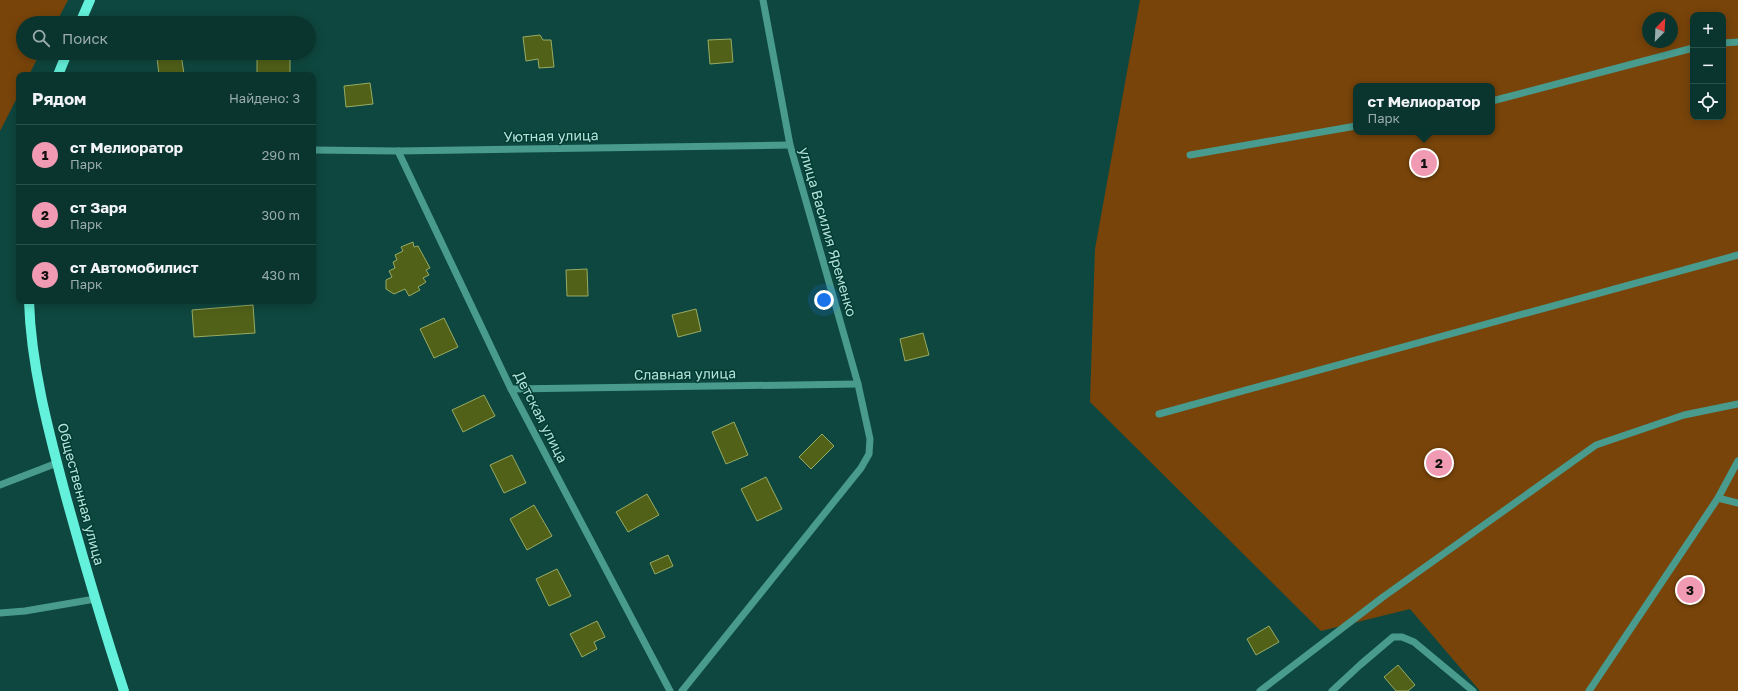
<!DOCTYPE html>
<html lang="ru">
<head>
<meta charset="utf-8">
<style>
	:root { --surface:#0a352f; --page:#133d37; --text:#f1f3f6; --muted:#99abaa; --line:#2a504b; --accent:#f19ab3 }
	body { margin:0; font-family:"Golos Text",sans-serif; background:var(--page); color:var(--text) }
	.controls { position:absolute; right:12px; top:12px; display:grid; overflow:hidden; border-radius:8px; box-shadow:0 2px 10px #0003 }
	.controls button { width:36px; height:36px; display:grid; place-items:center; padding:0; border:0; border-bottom:1px solid var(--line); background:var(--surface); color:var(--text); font:20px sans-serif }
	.compass { position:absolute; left:1642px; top:12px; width:36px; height:36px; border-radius:50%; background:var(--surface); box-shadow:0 2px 10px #0003; rotate:24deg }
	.you { position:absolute; left:824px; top:300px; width:14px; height:14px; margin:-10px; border:3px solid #fff; border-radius:50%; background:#1a73e8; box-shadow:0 0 0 6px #1a73e833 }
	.badge { display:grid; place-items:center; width:26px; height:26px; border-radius:50%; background:var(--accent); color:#111; font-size:13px; font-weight:700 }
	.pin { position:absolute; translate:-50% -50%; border:2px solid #fff; box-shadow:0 1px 4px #0006 }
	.popup { position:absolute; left:1353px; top:83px; width:142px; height:52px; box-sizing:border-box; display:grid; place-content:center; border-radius:8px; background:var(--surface); filter:drop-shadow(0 1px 3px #0005); font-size:13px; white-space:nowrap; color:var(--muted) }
	.popup b { font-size:15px; color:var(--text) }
	.popup::after { content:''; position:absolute; left:50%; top:100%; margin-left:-8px; border:8px solid transparent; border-top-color:var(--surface) }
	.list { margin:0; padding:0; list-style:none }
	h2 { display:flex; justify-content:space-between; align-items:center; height:52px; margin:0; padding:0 16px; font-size:17px }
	h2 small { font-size:13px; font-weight:400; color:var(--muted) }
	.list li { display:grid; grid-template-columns:26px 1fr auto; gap:12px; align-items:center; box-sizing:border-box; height:60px; padding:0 16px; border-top:1px solid var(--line) }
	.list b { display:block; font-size:15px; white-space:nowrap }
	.list p { margin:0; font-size:13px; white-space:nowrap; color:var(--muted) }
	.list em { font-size:13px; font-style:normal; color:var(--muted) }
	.icon { flex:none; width:22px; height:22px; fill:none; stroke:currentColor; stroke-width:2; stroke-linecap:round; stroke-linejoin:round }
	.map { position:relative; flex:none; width:1738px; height:691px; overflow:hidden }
	.search { position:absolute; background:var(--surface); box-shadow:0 2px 10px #0003; left:16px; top:16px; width:300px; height:44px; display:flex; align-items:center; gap:10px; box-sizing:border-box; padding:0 14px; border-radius:22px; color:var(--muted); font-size:15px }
	.panel { position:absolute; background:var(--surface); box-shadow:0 2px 10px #0003; left:16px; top:72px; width:300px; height:232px; border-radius:8px }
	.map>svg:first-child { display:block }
	.green { fill:#78440a; fill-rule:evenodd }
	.building { fill:#516118; stroke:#98ab64 }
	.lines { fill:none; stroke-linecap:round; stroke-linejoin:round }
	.minor { stroke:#489b8d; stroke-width:7 }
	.major { stroke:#64f1db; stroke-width:10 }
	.labels { text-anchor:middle; stroke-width:3; stroke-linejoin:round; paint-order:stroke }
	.street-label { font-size:14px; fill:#b5e2d9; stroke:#003d35 }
</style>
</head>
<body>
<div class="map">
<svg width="1738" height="691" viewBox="0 0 1738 691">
	<rect width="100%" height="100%" fill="#0e473f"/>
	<g class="green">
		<polygon points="0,0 68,0 56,23 23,23 23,53 40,53 29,75 19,75 19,94 0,131"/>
		<path d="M1140 0H1738V691H1480L1410 609 1321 631 1090 402 1095 249ZM1693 15H1723V117H1693ZM1648 18H1672V42H1648ZM1356 86H1492V132H1356Z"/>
	</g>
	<g class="building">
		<polygon points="540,35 543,40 551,40 554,67 539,68 538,59 526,61 523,37"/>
		<polygon points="731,39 733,62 710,64 708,40"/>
		<polygon points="181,54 184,74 159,75 157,58"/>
		<rect x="257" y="59" width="33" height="16"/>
		<polygon points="370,83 373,104 346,107 344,86"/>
		<polygon points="413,242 414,247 418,246 430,268 426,270 429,275 423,278 426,282 418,287 420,290 409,296 405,289 394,294 386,289 386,280 392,277 389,271 395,268 393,262 397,260 395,255 403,251 401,247"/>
		<polygon points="587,269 588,296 567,296 566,270"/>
		<polygon points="253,305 255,333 194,337 192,310"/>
		<polygon points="696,309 701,331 678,337 672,315"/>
		<polygon points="444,318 458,347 434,358 420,329"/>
		<polygon points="923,333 929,355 905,361 900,339"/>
		<polygon points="484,395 495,416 463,432 452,410"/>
		<polygon points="734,422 748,455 726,464 712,432"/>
		<polygon points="822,434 834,446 811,469 799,457"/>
		<polygon points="512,455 526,483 504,493 490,465"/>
		<polygon points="766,477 782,509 757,521 741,489"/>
		<polygon points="647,494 659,515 628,532 616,512"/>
		<polygon points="534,505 552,536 527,550 510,519"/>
		<polygon points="668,555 673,566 655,574 650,563"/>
		<polygon points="557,569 571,596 549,606 536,579"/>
		<polygon points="597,621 605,637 594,642 597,649 582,657 570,634"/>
		<polygon points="1269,626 1279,642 1256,655 1247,639"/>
		<polygon points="1398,665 1415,685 1408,691 1396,691 1384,677"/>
	</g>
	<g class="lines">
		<g class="minor">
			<polyline points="1723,43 1738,42"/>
			<polyline points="1492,101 1693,48"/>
			<polyline points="313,150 398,151 790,145"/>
			<polyline points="398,151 511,389 670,691"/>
			<polyline points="1190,155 1356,126"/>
			<polyline points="511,389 858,384"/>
			<polyline points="1159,414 1738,255"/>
			<polyline points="0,485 57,463"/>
			<polyline points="1718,498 1738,503"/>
			<polyline points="0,613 25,611 95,599"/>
			<polyline points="682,691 861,468 869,454 870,439 858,384 790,145 763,0"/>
			<polyline points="1260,691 1383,597 1596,445 1684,415 1738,404"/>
			<polyline points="1332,691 1360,665 1393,637 1402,637 1414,642 1473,691"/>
			<polyline points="1589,691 1718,498 1738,461"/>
		</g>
		<g class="major">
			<polyline points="80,23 90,0"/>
			<polyline points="58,75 67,53"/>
			<path d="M29 301C31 367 49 433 66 497 84 562 103 627 124 691"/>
		</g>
	</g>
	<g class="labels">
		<g class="street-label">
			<text transform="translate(551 136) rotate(-1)" y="5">Уютная улица</text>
			<text transform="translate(828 232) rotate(74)" y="5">улица Василия Яременко</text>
			<text transform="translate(685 374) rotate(-1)" y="5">Славная улица</text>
			<text transform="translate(541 417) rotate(63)" y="5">Детская улица</text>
			<text transform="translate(81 494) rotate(75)" y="5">Общественная улица</text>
		</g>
	</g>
</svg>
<div class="controls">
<button>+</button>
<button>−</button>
<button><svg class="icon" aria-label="locate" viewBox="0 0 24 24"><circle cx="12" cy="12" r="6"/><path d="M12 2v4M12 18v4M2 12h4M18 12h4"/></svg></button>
</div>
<svg class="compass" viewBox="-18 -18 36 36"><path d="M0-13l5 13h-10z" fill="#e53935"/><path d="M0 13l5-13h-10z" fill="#99abaa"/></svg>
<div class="you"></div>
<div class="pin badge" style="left:1424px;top:163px">1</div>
<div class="popup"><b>ст Мелиоратор</b>Парк</div>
<div class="pin badge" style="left:1439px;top:463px">2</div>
<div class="pin badge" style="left:1690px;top:590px">3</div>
<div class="search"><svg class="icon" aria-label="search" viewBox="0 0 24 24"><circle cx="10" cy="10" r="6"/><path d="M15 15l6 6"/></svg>Поиск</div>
<section class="panel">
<h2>Рядом<small>Найдено: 3</small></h2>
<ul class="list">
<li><span class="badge">1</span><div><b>ст Мелиоратор</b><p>Парк</p></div><em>290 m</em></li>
<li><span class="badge">2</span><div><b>ст Заря</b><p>Парк</p></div><em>300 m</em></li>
<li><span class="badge">3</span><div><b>ст Автомобилист</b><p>Парк</p></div><em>430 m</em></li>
</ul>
</section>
</div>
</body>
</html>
